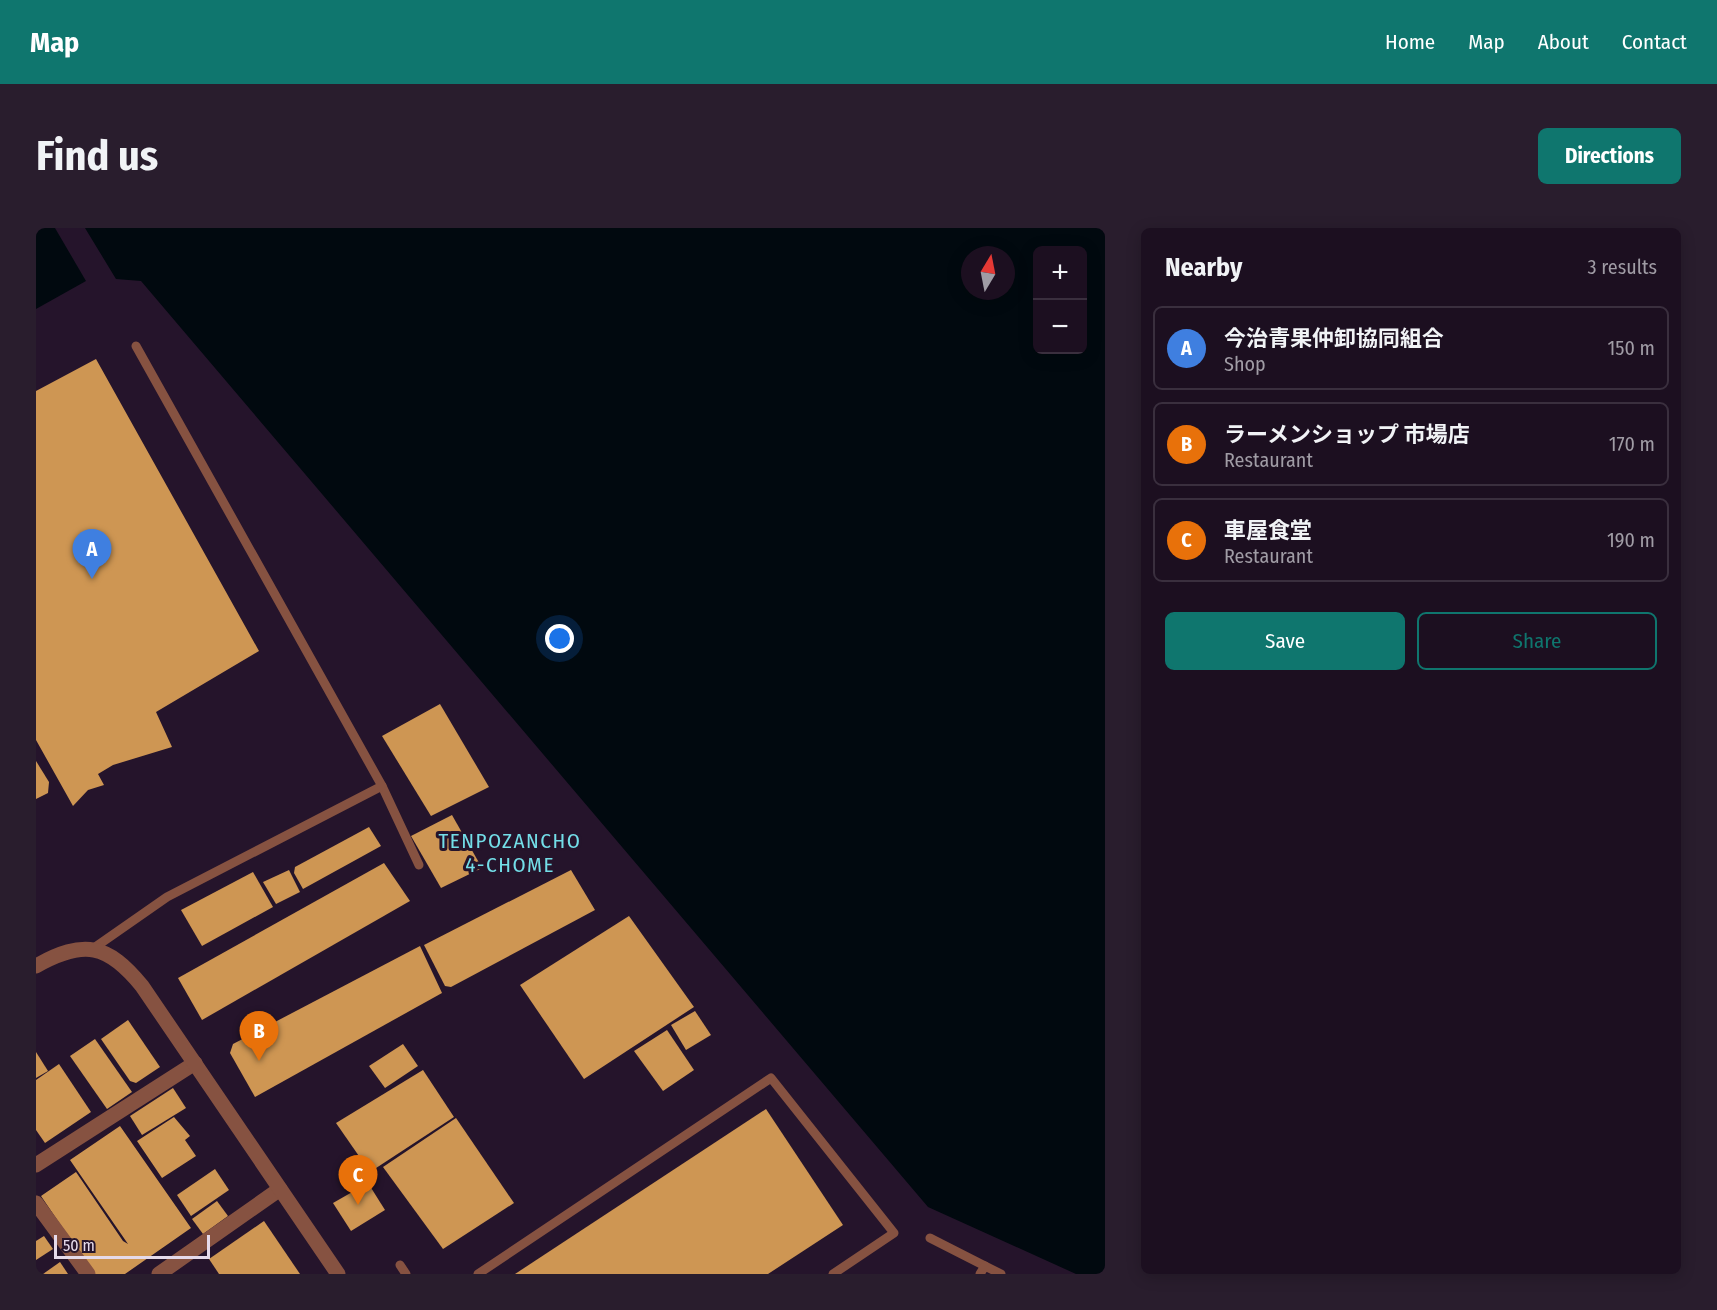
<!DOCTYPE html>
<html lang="en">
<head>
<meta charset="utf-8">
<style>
	:root { --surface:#1c0f20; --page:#291d2d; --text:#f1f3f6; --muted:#a09ca5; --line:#3a2f3e; --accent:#0f766e }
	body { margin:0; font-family:"Fira Sans Condensed","Noto Sans JP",sans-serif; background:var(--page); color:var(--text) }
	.controls { position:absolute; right:18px; top:18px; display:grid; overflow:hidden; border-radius:9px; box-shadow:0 3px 15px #0003 }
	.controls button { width:54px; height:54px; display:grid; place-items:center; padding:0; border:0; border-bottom:2px solid var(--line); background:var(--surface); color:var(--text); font:30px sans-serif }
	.compass { position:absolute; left:925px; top:18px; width:54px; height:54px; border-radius:50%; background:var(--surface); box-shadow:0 3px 15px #0003; rotate:10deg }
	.scale { position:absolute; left:18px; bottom:15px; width:156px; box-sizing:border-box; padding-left:6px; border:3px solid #e5daea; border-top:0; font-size:16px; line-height:21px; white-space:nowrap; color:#e5daea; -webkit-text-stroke:4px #25142b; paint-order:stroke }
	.you { position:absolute; left:524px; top:411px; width:21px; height:21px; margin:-15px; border:4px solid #fff; border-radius:50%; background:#1a73e8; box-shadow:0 0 0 9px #1a73e833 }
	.badge { display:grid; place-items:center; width:39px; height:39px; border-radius:50%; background:var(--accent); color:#fff; font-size:20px; font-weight:700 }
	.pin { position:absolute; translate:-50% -50px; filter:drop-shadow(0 2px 3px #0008) }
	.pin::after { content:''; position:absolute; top:32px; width:21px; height:18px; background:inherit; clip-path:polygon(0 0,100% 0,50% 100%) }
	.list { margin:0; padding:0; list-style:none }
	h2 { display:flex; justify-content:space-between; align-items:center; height:78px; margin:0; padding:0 24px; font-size:26px }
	h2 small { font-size:20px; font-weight:400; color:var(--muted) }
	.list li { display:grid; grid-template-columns:39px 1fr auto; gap:18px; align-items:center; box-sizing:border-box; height:84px; margin:0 12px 12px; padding:0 12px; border:2px solid var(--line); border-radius:9px }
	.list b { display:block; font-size:22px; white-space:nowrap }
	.list p { margin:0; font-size:20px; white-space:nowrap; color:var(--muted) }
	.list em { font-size:20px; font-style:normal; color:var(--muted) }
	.actions { display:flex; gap:12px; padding:18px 24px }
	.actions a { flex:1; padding:14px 0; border:2px solid var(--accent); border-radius:9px; text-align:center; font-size:21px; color:var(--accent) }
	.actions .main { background:var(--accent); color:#fff }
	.map { position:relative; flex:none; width:1069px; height:1046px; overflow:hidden; border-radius:9px }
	header { display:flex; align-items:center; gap:36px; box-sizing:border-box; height:84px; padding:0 30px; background:var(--accent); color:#fff }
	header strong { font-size:28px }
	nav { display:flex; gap:33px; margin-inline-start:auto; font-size:21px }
	.intro { display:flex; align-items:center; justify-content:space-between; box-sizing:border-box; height:144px; padding:0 36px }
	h1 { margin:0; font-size:42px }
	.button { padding:15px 27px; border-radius:9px; background:var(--accent); color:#fff; font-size:21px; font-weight:700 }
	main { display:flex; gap:36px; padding:0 36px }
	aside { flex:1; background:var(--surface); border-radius:9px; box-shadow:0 3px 15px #0003 }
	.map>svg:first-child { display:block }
	.water { fill:#01090f; fill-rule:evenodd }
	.building { fill:#ce9653 }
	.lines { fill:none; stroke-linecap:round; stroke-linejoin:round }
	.service { stroke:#865241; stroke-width:9 }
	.minor { stroke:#865241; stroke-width:15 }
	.tertiary { stroke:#865241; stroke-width:15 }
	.labels { text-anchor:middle; stroke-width:6; stroke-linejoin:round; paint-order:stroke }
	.neighbourhood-label { font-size:21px; letter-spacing:1.5px; fill:#73dee8; stroke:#25142b }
</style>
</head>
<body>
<header>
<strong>Map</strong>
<nav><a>Home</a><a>Map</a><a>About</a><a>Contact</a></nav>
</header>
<div class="intro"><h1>Find us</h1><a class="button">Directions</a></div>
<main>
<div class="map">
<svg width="1069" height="1046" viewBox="0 0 1069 1046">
	<rect width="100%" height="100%" fill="#25142b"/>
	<g class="water">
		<polygon points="0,0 19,0 50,53 0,81"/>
		<path d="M49 0H1069V1046H1040L892 979 105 53 80 51ZM1002 22H1046V122H1002ZM934 27H970V63H934Z"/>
	</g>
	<g class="building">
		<polygon points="60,131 223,423 120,484 136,519 77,537 62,546 68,557 52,562 37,578 0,512 0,163"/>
		<polygon points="404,476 453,559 395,588 346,508"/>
		<polygon points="0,533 13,554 12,565 0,571"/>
		<polygon points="416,587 446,640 405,660 375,608"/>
		<polygon points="333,599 345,618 267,661 258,645 259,639"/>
		<polygon points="348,635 374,673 166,792 142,750"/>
		<polygon points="253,642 264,664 240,676 227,654"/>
		<polygon points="535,642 559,682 415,759 409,758 388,717"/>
		<polygon points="217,644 237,679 166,718 145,682"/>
		<polygon points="593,688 658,779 548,851 484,757"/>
		<polygon points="384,718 406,765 219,869 194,825 197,816"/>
		<polygon points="659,783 675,807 650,822 635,797"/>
		<polygon points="92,792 124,839 100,855 94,853 65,811"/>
		<polygon points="631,802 658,842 627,863 598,823"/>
		<polygon points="59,811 96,864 71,881 34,828"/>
		<polygon points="367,816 382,838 349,860 333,838"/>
		<polygon points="0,824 12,843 0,850"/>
		<polygon points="23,836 55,884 9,915 0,902 0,852"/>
		<polygon points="387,842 418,889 334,944 300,895"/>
		<polygon points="137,860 150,880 106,907 94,888"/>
		<polygon points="730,881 807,997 732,1046 479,1046"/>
		<polygon points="138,889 154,908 149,912 160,928 126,950 101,913"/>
		<polygon points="420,890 478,975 407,1021 347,939"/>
		<polygon points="84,898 155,1000 89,1046 58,1046 5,968 40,944 87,1013 92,1016 34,932"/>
		<polygon points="179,941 193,962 155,988 141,967"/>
		<polygon points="332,955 349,982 315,1003 297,975"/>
		<polygon points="181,973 192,988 167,1006 156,991"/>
		<polygon points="228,993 264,1046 183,1046 173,1031"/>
		<polygon points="8,1008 17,1021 0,1032 0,1013"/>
		<polygon points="24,1034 32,1046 7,1046"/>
	</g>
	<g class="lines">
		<g class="service">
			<polyline points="346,558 383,637"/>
			<polyline points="55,722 131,669 346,558 100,118"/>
			<polyline points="894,1010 949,1038"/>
			<polyline points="364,1037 370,1046"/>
			<polyline points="442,1046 735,850 858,1005 797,1046"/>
			<polyline points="944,1046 949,1038 965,1046"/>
		</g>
		<g class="minor">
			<polyline points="0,937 159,835"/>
			<polyline points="0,975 52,1046"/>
			<polyline points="123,1046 244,961"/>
		</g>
		<path class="tertiary" d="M0 738C48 711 72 716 106 758L302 1046"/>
	</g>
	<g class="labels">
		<g class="neighbourhood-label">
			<text x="474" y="620">TENPOZANCHO<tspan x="474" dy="24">4-CHOME</tspan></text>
		</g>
	</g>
</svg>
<div class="controls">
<button>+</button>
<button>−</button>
</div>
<svg class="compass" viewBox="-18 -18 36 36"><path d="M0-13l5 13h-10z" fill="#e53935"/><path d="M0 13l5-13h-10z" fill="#a09ca5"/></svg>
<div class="scale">50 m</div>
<div class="you"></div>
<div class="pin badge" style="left:56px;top:351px;background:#3f7fe0">A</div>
<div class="pin badge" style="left:223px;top:833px;background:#e8710a">B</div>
<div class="pin badge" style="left:322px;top:977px;background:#e8710a">C</div>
</div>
<aside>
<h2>Nearby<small>3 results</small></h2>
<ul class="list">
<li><span class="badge" style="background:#3f7fe0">A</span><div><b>今治青果仲卸協同組合</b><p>Shop</p></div><em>150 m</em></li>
<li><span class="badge" style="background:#e8710a">B</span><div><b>ラーメンショップ 市場店</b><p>Restaurant</p></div><em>170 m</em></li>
<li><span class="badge" style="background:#e8710a">C</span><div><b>車屋食堂</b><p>Restaurant</p></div><em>190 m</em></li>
</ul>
<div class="actions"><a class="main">Save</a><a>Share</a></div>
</aside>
</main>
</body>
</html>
